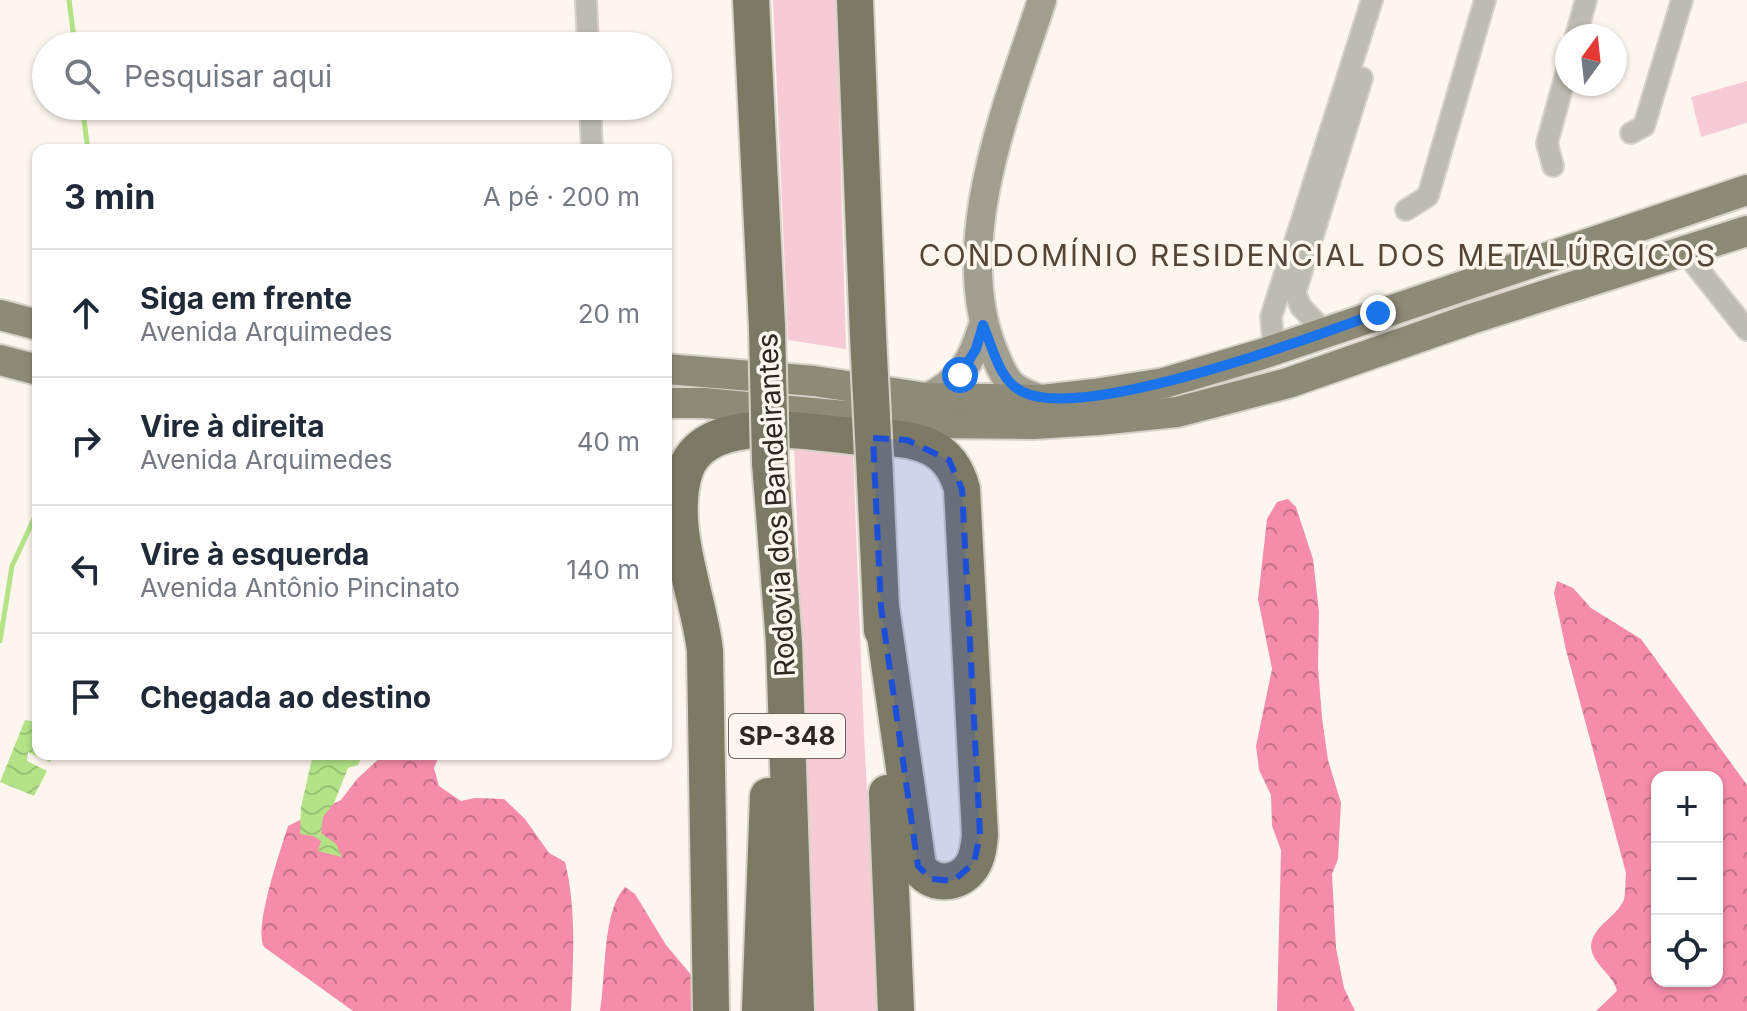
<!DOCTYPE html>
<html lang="pt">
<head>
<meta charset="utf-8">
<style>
	:root { --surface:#fff; --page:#f6f6f7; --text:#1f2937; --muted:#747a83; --line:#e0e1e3 }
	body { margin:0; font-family:Inter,sans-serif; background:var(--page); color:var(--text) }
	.controls { position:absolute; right:24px; bottom:24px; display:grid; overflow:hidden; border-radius:16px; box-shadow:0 2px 6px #0004 }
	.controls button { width:72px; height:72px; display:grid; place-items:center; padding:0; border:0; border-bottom:2px solid var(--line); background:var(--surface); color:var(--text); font:40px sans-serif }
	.compass { position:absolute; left:1555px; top:24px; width:72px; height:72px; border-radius:50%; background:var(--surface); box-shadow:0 2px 6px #0004; rotate:15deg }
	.stop { position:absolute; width:24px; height:24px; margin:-18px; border:6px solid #1a73e8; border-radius:50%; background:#fff }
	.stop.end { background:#1a73e8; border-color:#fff; box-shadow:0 2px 8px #0008 }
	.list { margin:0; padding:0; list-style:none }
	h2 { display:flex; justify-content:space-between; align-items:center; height:104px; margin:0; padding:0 32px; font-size:34px }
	h2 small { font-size:26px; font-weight:400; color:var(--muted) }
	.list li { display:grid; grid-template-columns:52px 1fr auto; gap:24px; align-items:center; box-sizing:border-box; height:128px; padding:0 32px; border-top:2px solid var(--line) }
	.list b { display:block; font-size:30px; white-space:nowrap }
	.list p { margin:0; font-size:26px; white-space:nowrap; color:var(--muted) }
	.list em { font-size:26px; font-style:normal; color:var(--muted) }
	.icon { flex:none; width:44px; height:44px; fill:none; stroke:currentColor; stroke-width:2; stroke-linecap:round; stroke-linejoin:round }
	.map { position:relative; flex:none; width:1747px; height:1011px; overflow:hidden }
	.search { position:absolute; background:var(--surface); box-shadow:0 2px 6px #0004; left:32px; top:32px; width:640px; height:88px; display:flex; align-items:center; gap:20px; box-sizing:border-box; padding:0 28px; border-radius:44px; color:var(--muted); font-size:30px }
	.panel { position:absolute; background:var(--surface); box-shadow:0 2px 6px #0004; left:32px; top:144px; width:640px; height:616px; border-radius:16px }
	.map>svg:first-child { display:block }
	.grass { fill:#f7cbd5 }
	.forest { fill:url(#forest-crowns); fill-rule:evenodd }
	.water { fill:url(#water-waves) }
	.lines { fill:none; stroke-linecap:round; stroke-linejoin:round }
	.stream { stroke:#b3e287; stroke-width:5 }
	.minor-casing { stroke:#d8d1c9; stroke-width:24 }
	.secondary-casing { stroke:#d8d1c9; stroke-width:32 }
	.primary-casing { stroke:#d8d1c9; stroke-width:34 }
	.motorway-casing { stroke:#d8d1c9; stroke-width:40 }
	.minor { stroke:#bebcb2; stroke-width:20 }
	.secondary { stroke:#a29f91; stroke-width:28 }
	.primary { stroke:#8e8a78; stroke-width:30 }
	.motorway { stroke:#7c7964; stroke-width:36 }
	.motorway-bridge-casing { stroke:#d8d1c9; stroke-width:40; stroke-linecap:butt }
	.motorway-bridge { stroke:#7c7964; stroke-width:36 }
	.route { stroke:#1a73e8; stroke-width:10 }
	.marked { fill:#1d4ed8; fill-opacity:0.2; stroke:#1d4ed8; stroke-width:6; stroke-dasharray:16 10; stroke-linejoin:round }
	.labels { text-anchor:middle; stroke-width:7; stroke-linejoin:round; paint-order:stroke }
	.shield { fill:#fdf6ee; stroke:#6b655e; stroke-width:2 }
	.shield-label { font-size:26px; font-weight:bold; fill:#2d2720 }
	.street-label { font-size:28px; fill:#2d2720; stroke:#fdf6ee }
	.neighbourhood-label { font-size:30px; letter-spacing:2px; fill:#544537; stroke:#fdf6ee }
</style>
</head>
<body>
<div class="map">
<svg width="1747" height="1011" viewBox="0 0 1747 1011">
	<defs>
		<pattern id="forest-crowns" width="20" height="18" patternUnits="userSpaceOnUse" patternTransform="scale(2)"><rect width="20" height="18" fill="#f48caa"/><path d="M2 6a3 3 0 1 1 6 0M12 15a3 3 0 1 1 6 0" fill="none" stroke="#c6728a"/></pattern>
		<pattern id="water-waves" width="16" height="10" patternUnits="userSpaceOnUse" patternTransform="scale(2)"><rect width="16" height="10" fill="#b3e287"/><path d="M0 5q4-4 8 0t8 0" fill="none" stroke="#9ac274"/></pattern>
	</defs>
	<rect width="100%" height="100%" fill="#fdf6ee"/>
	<g class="grass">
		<polygon points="773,0 836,0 846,349 788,340"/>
		<polygon points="1747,81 1747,123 1701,137 1691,97"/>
		<polygon points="794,446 853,451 864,735 879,1011 816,1011"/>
	</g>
	<g class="forest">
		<polygon points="1288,499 1296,507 1313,559 1319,612 1318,667 1322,718 1328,760 1341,803 1338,859 1332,874 1336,948 1344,988 1355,1011 1277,1011 1281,850 1272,826 1271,795 1259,770 1256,746 1272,669 1258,599 1267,519 1277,502"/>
		<path d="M1557 581 1573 588 1591 608 1641 639 1747 785V1011H1596L1617 991C1614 975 1592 964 1591 947 1591 926 1618 917 1624 899 1626 892 1625 881 1626 873L1566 650 1554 593ZM1657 777H1717V981H1657Z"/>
		<path d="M384 754H440L434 768 439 786 461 801 475 798 504 799 525 819 549 853 565 862C577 911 573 961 571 1011H353L264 947C253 928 281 849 288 826L341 800 357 779Z"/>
		<path d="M625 887 635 894 666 945 693 977 700 1011H600C606 977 602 911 625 887Z"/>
	</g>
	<g class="water">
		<polygon points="25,720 38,722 38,754 54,754 50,762 28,752 27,761 47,771 34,796 0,782"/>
		<polygon points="313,754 363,754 358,765 348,768 334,803 323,817 321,833 336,844 342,857 318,851 321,841 313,836 300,834 301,807"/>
	</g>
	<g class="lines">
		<g class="stream">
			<polyline points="69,0 75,46"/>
			<polyline points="82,106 88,150"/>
			<polyline points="0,641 12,566 38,510"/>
		</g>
		<defs>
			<g id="minor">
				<polyline points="586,0 588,46"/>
				<polyline points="1576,36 1586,0"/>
				<polyline points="590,106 592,150"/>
				<polyline points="1631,133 1644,126 1682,0"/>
				<polyline points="1553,166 1547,143 1567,70"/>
				<polyline points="1406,210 1428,196 1485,0"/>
				<polyline points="1684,251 1747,330"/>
				<polyline points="1326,333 1301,307 1295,293 1362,78"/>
				<polyline points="1274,349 1271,317 1372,0"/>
			</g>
			<g id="secondary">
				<path d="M1042 0C1008 105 950 242 993 350 998 362 1002 374 1010 383 1018 392 1031 395 1042 400"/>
				<path d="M926 398C961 381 972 361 983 325"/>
			</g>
			<g id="primary">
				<polyline points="0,315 38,325"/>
				<polyline points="0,360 38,370"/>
				<polyline points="666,369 814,381 926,398 1042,400 1095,394 1164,383 1262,354 1747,190"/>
				<polyline points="666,403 704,403 921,423 1033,424 1098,420 1177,412 1288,383 1471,319 1747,231"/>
			</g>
			<g id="motorway">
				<polyline points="751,0 767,327"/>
				<polyline points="855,0 868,335"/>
				<polyline points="770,462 784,643 796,1011"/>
				<polyline points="875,478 882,630"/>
				<polyline points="887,793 896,1011"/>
				<path d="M711 1011 705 651C699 596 667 527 685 471 705 412 805 432 851 436 876 438 907 436 930 447 947 455 957 470 962 489L980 835C979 845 978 857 972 866 959 886 930 887 918 866L881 607"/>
				<polyline points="760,1011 768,796"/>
			</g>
		</defs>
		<use href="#minor" class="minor-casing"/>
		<use href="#secondary" class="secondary-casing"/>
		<use href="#primary" class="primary-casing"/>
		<use href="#motorway" class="motorway-casing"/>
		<use href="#minor" class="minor"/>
		<use href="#secondary" class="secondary"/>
		<use href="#primary" class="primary"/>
		<use href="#motorway" class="motorway"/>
		<defs>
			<g id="motorway-bridge">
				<polyline points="767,327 770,462"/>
				<polyline points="868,335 875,478"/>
			</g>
		</defs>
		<use href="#motorway-bridge" class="motorway-bridge-casing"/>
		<use href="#motorway-bridge" class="motorway-bridge"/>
	</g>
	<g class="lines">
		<path class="route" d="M960 375 976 349 983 325C993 348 999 381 1023 392 1084 422 1311 338 1378 313"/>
	</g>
	<path class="marked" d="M873 438 907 440 949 460 962 489 980 835 974 863 953 881 931 879 918 866 881 607Z"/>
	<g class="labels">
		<rect class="shield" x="729" y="714" width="116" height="44" rx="6"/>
		<g class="shield-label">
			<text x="787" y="745">SP-348</text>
		</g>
		<g class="street-label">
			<text transform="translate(776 505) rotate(-93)" y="10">Rodovia dos Bandeirantes</text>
		</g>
		<g class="neighbourhood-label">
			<text x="1318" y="266">CONDOMÍNIO RESIDENCIAL DOS METALÚRGICOS</text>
		</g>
	</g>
</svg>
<div class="controls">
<button>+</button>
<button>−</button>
<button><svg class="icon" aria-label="locate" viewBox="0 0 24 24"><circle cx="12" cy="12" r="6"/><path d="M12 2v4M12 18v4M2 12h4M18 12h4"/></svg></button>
</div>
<svg class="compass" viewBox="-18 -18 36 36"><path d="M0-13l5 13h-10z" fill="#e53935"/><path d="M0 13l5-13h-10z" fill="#747a83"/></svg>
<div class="stop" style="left:960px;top:375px"></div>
<div class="stop end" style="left:1378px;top:313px"></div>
<div class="search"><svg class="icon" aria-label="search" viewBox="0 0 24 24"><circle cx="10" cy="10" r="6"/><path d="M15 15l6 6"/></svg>Pesquisar aqui</div>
<section class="panel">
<h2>3 min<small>A pé · 200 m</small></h2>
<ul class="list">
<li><svg class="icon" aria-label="ahead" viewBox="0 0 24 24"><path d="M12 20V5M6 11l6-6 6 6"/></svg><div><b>Siga em frente</b><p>Avenida Arquimedes</p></div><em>20 m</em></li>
<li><svg class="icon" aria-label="right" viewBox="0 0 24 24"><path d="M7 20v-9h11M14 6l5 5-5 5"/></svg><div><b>Vire à direita</b><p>Avenida Arquimedes</p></div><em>40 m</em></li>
<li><svg class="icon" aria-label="left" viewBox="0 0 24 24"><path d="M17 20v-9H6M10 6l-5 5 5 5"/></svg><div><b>Vire à esquerda</b><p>Avenida Antônio Pincinato</p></div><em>140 m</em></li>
<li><svg class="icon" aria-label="arrive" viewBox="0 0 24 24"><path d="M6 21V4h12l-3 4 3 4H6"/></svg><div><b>Chegada ao destino</b></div></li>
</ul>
</section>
</div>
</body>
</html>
